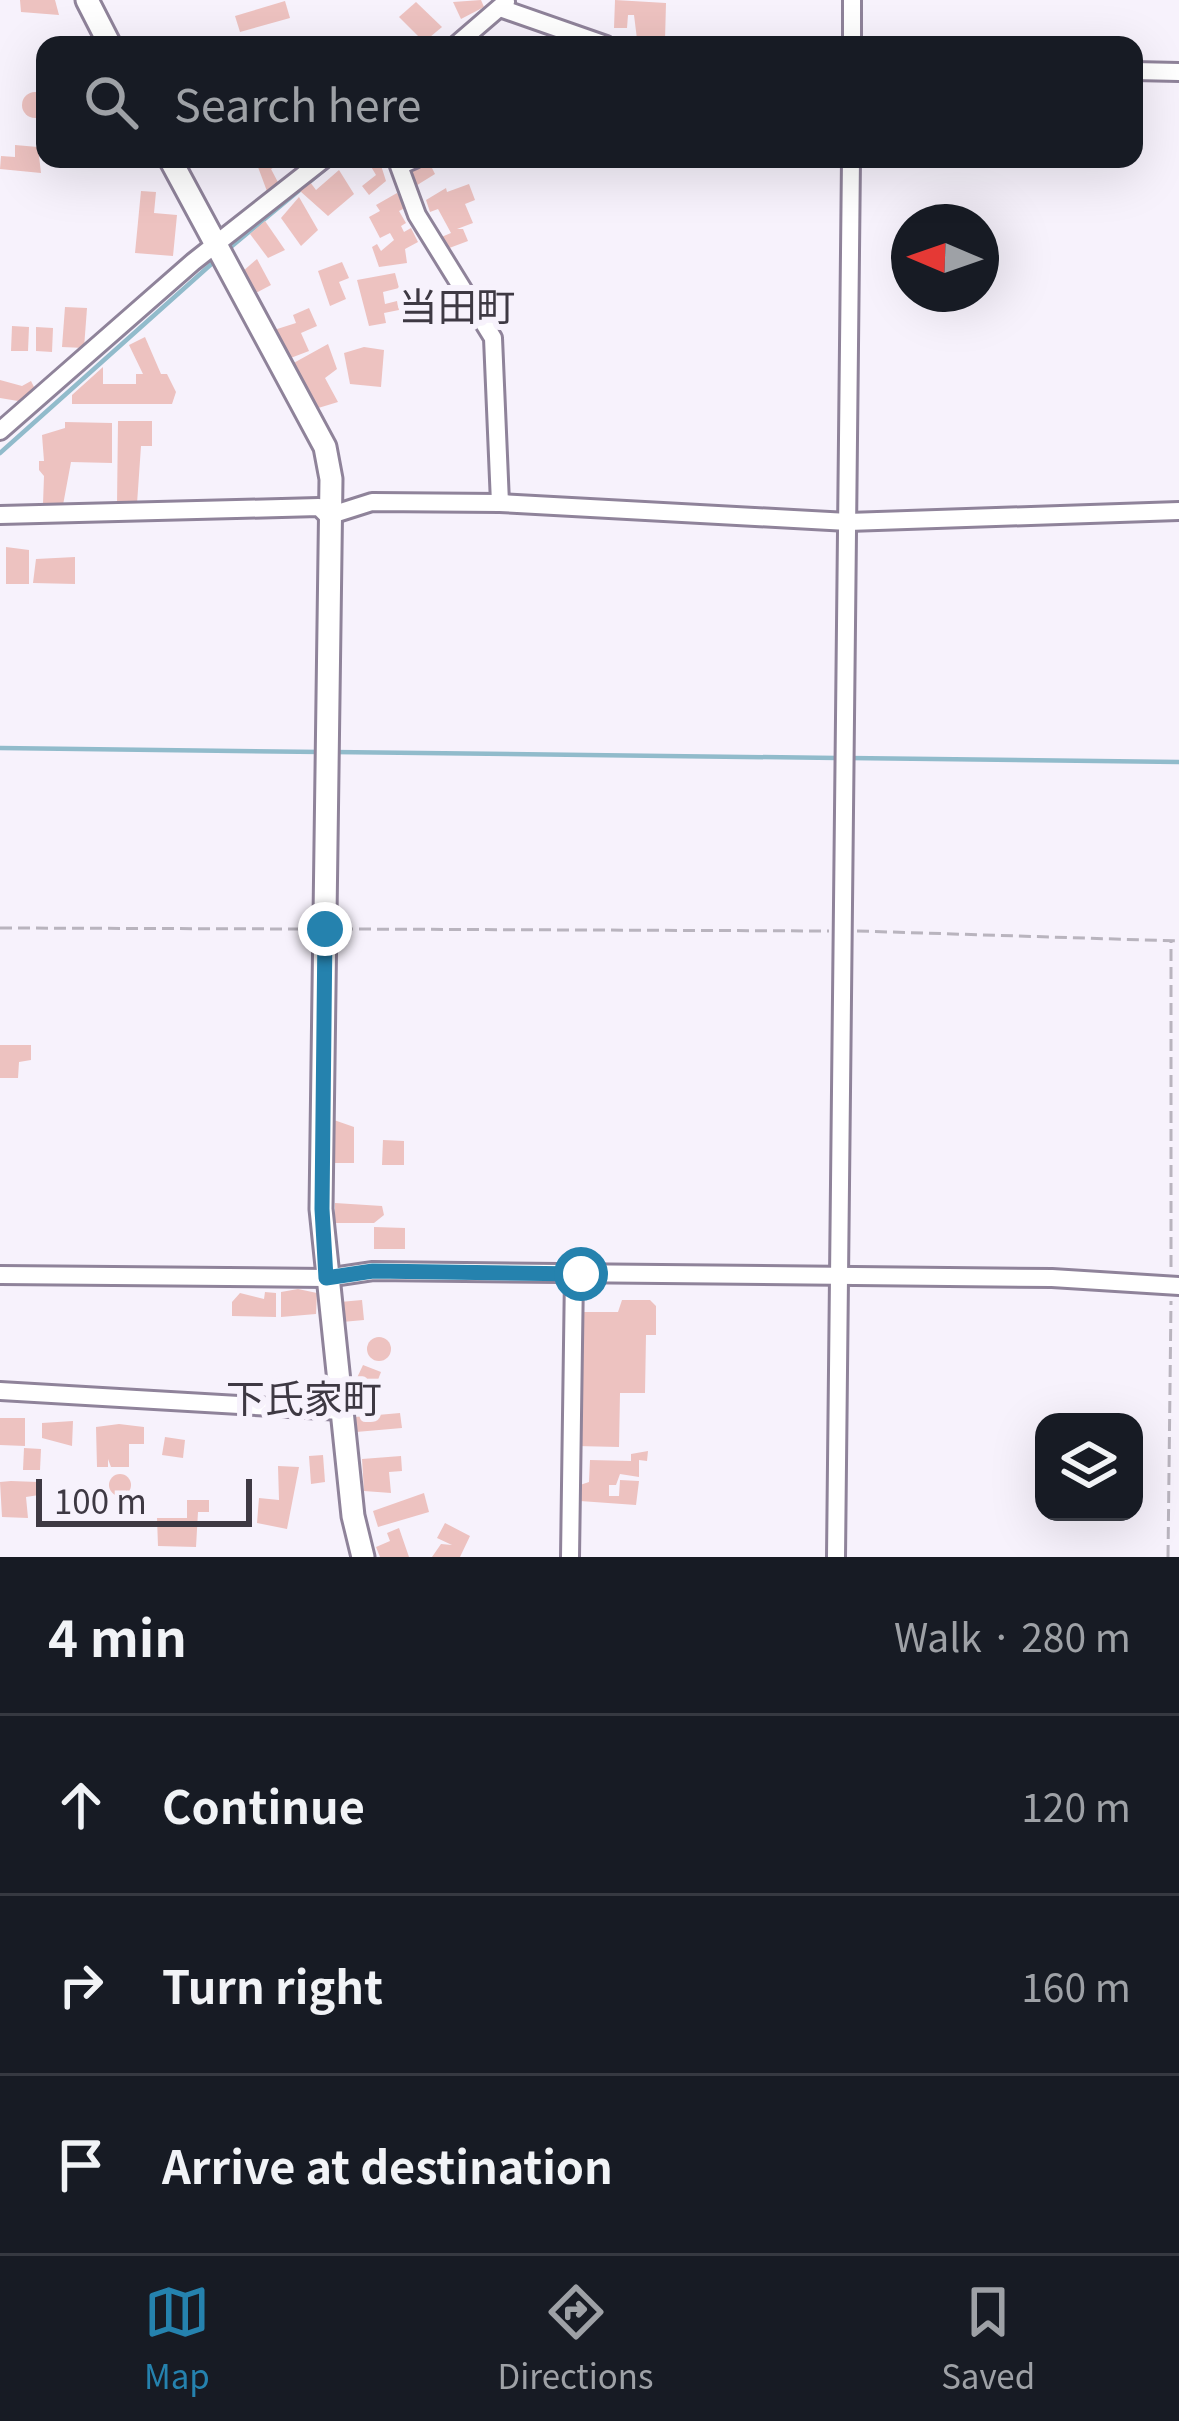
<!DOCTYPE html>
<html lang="en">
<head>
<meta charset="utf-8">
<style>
	:root { --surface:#171b24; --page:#242831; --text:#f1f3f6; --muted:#9ea1a6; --line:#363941; --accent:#2582ae }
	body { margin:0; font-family:Georgia,"Noto Sans JP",serif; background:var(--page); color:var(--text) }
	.controls { position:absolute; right:36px; bottom:36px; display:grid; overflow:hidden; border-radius:24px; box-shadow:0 12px 48px #0002 }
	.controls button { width:108px; height:108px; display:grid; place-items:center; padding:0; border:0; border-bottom:3px solid var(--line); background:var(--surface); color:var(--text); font:60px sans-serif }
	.compass { position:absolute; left:891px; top:204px; width:108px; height:108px; border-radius:50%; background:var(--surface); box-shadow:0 12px 48px #0002; rotate:272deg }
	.scale { position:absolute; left:36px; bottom:30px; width:216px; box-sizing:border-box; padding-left:12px; border:6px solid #3e3943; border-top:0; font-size:33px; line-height:42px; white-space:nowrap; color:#3e3943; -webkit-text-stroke:9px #f7f2fc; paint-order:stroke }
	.stop { position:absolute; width:36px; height:36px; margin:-27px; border:9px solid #2582ae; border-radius:50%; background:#fff }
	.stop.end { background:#2582ae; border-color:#fff; box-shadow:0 3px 12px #0008 }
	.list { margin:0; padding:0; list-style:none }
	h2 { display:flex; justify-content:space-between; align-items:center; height:156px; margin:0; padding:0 48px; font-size:51px }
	h2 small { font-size:39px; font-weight:400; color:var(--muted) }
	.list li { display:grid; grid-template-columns:78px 1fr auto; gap:36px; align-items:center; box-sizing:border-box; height:180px; padding:0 48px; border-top:3px solid var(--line) }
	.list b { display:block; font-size:45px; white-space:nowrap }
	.list em { font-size:39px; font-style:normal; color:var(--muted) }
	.icon { flex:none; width:66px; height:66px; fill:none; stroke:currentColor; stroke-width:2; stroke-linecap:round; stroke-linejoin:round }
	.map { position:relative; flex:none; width:1179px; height:1557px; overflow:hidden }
	.search { position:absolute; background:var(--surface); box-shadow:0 12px 48px #0002; left:36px; right:36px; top:36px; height:132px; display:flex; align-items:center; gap:30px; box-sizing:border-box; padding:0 42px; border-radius:24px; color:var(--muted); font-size:45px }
	.sheet { height:696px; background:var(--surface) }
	nav { display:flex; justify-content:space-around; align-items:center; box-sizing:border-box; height:168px; border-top:3px solid var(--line); background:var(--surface); font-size:33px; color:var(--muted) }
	nav a { display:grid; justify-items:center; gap:6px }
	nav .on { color:var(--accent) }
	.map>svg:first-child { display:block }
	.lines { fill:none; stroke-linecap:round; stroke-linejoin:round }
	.stream { stroke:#91bbcb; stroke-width:4.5 }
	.building { fill:#edc2c0 }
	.minor-casing { stroke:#8f839a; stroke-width:22 }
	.tertiary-casing { stroke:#8f839a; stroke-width:27 }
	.path { stroke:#b9b4be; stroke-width:3; stroke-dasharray:12 6; stroke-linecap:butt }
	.minor { stroke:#fff; stroke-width:16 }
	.tertiary { stroke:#fff; stroke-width:21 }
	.route { stroke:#2582ae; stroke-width:15 }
	.labels { text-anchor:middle; stroke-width:12; stroke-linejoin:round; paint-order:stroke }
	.quarter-label { font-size:39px; fill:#3e3943; stroke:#f7f2fc }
</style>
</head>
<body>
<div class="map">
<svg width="1179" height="1557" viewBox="0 0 1179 1557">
	<rect width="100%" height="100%" fill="#f7f2fc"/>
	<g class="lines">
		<g class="stream">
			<polyline points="226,251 337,159"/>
			<polyline points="0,453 217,259"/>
			<polyline points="0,748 321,752"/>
			<polyline points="333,752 837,758"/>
			<polyline points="849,758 1179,762"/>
		</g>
	</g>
	<g class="building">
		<polygon points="20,0 55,0 59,15 21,12"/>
		<polygon points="481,0 484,7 461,19 453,2"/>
		<polygon points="615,0 666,3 665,40 637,39 634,15 628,15 627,28 614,28"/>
		<polygon points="285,1 290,18 240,32 235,16"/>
		<polygon points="416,2 442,27 424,42 399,17"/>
		<circle cx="35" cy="105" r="13"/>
		<polygon points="15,145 38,147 41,173 0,169 1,156 15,157"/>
		<polygon points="255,159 289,159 271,169 281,188 268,194"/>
		<polygon points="379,159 386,181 369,195 362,186 376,175 370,165"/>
		<polygon points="428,160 435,174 414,187 406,170"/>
		<polygon points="339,170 354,194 328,216 300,191 310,182 316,190"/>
		<polygon points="469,184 475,200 465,204 473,223 457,229 463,229 468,241 444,250 439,238 451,233 438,209 430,212 426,200 446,188 447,192"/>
		<polygon points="141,191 156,192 154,213 177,215 173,256 135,253"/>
		<polygon points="397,193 405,208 399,211 406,223 401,226 404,232 411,228 418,242 405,249 407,263 379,267 372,247 377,244 381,251 394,240 390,233 380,238 369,217 380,211 376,205"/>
		<polygon points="299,197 318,230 301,246 281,218"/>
		<polygon points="265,221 285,250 268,258 250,234"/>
		<polygon points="257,259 271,285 254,294 242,272"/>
		<polygon points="342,262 349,278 339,282 346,299 330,306 318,271"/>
		<polygon points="395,273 399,288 383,292 385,304 397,301 399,310 384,313 386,323 369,326 357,280"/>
		<polygon points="65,307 87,308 84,348 62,347"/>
		<polygon points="309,308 317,326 301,333 309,351 288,359 274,330 296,323 293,315"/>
		<polygon points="12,326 29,327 28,351 11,351"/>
		<polygon points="36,327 53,328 52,352 36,351"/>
		<polygon points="145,337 161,374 167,374 176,392 172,404 72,404 72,395 103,367 103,384 136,384 136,374 143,374 129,345"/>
		<polygon points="328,344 337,369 325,378 338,402 315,409 290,365"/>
		<polygon points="364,347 384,350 381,387 350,384 344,353"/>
		<polygon points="0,380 22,386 31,381 36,391 18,401 0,398"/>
		<polygon points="118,421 152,421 152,446 141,446 137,504 117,504"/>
		<polygon points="65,422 112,423 112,463 71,462 63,505 43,504 44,476 39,470 39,461 44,461 42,435 65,428"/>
		<polygon points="6,547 29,550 29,584 6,584"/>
		<polygon points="75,557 75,584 33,583 36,559"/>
		<polygon points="0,1045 31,1045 31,1060 19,1062 18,1078 0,1078"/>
		<polygon points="334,1120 354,1127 354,1163 333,1163"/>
		<polygon points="383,1140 404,1141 404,1165 382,1165"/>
		<polygon points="335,1203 382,1206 384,1215 374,1223 335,1223"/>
		<polygon points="374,1227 405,1228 405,1249 374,1249"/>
		<polygon points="298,1289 317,1293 316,1314 281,1317 281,1292"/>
		<polygon points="265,1292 276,1293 276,1317 232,1316 232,1302 240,1293 264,1299"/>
		<polygon points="362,1300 364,1320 342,1322 340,1302"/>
		<polygon points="622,1300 650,1300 656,1306 656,1335 646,1335 645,1393 620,1393 619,1447 576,1446 578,1312 618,1312"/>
		<circle cx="379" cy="1349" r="12"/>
		<polygon points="363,1365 381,1372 369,1403 349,1395"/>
		<polygon points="400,1413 402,1428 356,1432 355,1417"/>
		<polygon points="0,1418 25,1418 25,1446 0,1445"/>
		<polygon points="73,1421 72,1446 42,1438 42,1423"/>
		<polygon points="119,1424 144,1427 144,1444 129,1444 129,1467 111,1467 108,1459 108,1467 97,1467 96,1427"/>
		<polygon points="165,1437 185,1440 183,1458 162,1455"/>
		<polygon points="24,1448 41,1449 40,1470 23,1470"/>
		<polygon points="648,1451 647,1461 639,1460 639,1477 620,1474 616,1485 609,1485 609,1496 619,1496 620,1480 639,1481 636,1505 580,1501 580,1485 589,1482 590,1460 631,1461 631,1454"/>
		<polygon points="323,1455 325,1482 311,1484 309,1456"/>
		<polygon points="401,1456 402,1471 389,1472 391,1493 364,1491 362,1459"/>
		<polygon points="278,1466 299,1467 287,1529 257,1523 259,1498 279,1500"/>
		<circle cx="120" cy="1485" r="11"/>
		<polygon points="11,1481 38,1482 39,1495 26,1497 28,1518 2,1517 0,1482"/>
		<polygon points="424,1493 429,1512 378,1527 373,1511"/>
		<polygon points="187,1500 209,1500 209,1512 198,1512 196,1547 158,1546 157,1518 187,1518"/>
		<polygon points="445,1523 470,1536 460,1557 432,1557 441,1544 452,1545 437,1538"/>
		<polygon points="399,1528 409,1557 380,1557 376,1547 390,1541 387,1533"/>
	</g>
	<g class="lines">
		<defs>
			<g id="minor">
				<polyline points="500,8 606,45"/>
				<polyline points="456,45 506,2"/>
				<polyline points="852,45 852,0"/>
				<polyline points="1134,71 1179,72"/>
				<polyline points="415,159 399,166 417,215 493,338 500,503"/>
				<polyline points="0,431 193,262 324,159"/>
				<polyline points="0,515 319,507 328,516 372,502 500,503 848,522 1179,511"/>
				<polyline points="0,1275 326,1278 373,1271 1052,1278 1179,1286"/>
				<polyline points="0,1391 341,1411"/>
				<polyline points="570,1557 574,1274"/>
				<polyline points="836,1557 851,159"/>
			</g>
			<g id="tertiary">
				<polyline points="87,0 110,45"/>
				<polyline points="170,159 325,447 331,479 321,1209 353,1516 363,1557"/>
			</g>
		</defs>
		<use href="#minor" class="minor-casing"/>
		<use href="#tertiary" class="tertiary-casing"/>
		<g class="path">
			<polyline points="0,928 307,929"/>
			<polyline points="341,929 829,931"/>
			<polyline points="857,931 1179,941"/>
			<polyline points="1171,1267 1171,941"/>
			<polyline points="1168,1557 1171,1301"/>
		</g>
		<use href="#minor" class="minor"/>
		<use href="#tertiary" class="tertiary"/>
	</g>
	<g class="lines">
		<polyline class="route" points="325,929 322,1209 326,1278 373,1271 581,1274"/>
	</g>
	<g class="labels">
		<g class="quarter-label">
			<text x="457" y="321">当田町</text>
			<text x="304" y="1413">下氏家町</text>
		</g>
	</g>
</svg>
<div class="controls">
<button><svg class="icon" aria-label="layers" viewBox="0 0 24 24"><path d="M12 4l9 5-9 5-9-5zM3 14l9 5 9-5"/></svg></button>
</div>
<svg class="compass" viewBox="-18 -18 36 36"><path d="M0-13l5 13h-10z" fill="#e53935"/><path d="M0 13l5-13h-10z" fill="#9ea1a6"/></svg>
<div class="scale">100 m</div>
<div class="stop" style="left:581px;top:1274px"></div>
<div class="stop end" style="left:325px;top:929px"></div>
<div class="search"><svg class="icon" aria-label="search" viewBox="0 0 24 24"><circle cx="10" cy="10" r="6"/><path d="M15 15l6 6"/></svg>Search here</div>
</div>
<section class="sheet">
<h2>4 min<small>Walk · 280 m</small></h2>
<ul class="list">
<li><svg class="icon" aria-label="ahead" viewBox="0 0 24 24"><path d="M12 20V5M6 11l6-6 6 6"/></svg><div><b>Continue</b></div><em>120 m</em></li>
<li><svg class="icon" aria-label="right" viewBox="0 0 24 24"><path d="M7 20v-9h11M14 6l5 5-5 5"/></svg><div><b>Turn right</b></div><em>160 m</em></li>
<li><svg class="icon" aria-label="arrive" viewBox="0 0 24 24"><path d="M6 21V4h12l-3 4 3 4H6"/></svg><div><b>Arrive at destination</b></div></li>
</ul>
</section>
<nav>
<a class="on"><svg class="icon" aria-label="map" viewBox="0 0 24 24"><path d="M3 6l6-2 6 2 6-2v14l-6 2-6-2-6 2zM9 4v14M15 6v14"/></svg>Map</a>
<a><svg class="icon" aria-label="directions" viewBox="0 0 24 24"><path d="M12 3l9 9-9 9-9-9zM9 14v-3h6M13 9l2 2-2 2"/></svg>Directions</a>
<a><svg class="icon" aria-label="saved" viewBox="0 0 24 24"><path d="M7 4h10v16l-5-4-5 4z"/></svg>Saved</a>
</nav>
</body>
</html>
